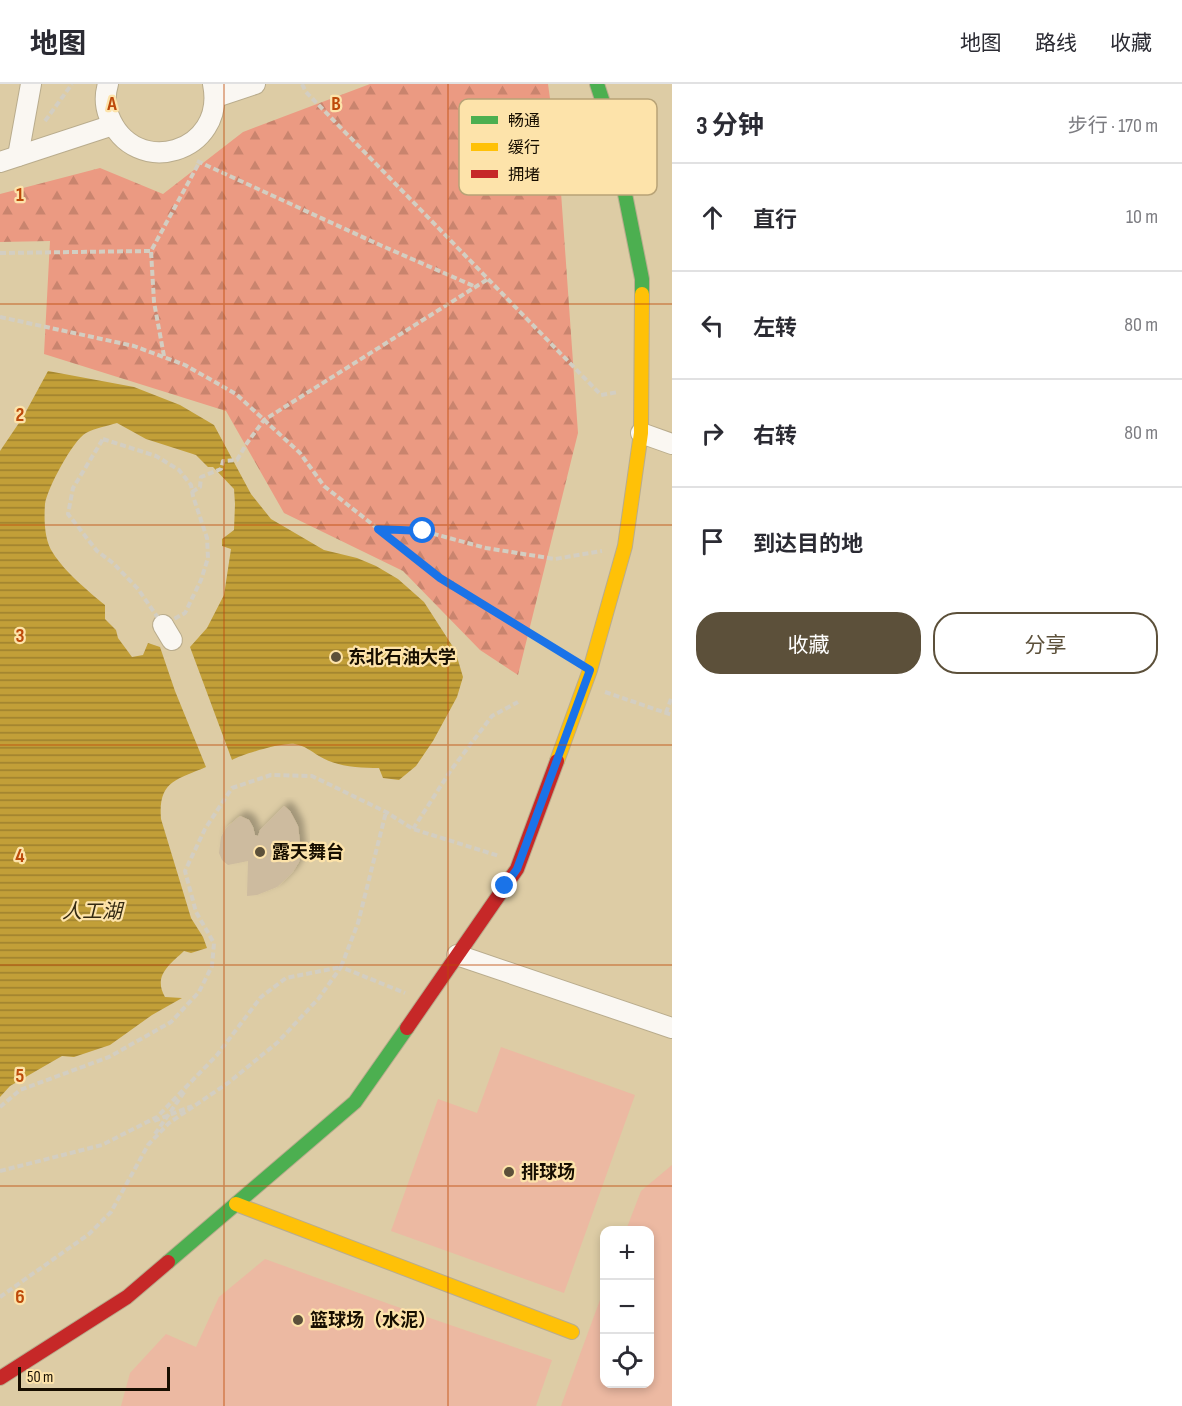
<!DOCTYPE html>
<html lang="zh">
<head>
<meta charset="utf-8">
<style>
	:root { --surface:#fff; --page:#f7f7f7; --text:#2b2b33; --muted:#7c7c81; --line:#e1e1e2; --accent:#5c503a }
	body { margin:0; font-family:"Sofia Sans Condensed","Noto Sans SC",sans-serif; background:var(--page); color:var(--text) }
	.controls { position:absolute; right:18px; bottom:18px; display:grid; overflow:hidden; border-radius:12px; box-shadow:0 3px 9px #0003 }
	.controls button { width:54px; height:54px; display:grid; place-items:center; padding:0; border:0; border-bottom:2px solid var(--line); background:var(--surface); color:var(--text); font:30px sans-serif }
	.scale { position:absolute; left:18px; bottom:15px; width:152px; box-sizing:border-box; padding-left:6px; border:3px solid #170e00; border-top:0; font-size:16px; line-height:21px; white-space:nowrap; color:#170e00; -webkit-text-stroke:4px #fde3aa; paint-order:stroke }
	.stop { position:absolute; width:18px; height:18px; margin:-14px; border:4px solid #1a73e8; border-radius:50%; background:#fff }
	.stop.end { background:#1a73e8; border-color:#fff; box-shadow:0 2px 6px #0008 }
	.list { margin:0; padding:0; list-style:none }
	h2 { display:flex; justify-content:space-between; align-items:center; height:78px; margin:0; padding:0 24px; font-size:26px }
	h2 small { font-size:20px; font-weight:400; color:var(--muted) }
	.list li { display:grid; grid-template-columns:39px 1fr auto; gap:18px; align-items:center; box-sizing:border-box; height:108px; padding:0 24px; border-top:2px solid var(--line) }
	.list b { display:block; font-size:22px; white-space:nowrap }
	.list em { font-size:20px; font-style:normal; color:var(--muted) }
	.actions { display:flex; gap:12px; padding:18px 24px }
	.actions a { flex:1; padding:14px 0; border:2px solid var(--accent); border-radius:24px; text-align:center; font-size:21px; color:var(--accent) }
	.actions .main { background:var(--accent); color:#fff }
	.icon { flex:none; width:33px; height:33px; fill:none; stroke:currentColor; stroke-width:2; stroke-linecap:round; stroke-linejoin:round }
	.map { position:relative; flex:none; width:672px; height:1322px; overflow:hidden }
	header { display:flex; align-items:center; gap:36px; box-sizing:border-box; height:84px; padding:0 30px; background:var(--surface); border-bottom:2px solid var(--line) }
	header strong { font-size:28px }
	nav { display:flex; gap:33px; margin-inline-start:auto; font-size:21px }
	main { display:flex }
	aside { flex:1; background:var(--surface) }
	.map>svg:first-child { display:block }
	.forest { fill:url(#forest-firs) }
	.garden { fill:#ecb9a2 }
	.water { fill:url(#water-rules) }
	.building { fill:#cdbb9f; filter:url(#shadow) }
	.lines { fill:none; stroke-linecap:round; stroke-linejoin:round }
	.street-casing { stroke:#b9ac8d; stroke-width:22 }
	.fast-casing { stroke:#b9ac8d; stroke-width:16 }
	.slow-casing { stroke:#b9ac8d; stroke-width:16 }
	.jam-casing { stroke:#b9ac8d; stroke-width:16 }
	.path { stroke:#d3cec2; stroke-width:4; stroke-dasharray:6 3; stroke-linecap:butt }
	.street { stroke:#faf7f2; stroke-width:20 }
	.fast { stroke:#4caf50; stroke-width:14 }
	.slow { stroke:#ffc107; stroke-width:14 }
	.jam { stroke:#c62828; stroke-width:14 }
	.route { stroke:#1a73e8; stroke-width:8 }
	.grid { fill:none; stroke:#be4a0a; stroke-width:1.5; stroke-opacity:0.55 }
	.poi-dot { fill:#5c503a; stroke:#fde3aa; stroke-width:2 }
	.labels { text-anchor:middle; stroke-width:4.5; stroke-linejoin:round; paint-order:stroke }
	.poi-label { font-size:18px; font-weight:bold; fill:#170e00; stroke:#fde3aa; text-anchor:start }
	.water-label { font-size:20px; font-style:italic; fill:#342a13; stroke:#fde3aa }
	.key { fill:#fde3aa; stroke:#b8a377; stroke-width:1.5 }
	.key-label { font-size:16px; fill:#170e00 }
	.grid-label { font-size:20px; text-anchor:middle; font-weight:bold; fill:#be4a0a; stroke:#fde3aa; stroke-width:4.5; stroke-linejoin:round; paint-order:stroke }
</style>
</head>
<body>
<header>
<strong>地图</strong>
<nav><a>地图</a><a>路线</a><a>收藏</a></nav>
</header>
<main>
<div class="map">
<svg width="672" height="1322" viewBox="0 0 672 1322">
	<defs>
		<pattern id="forest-firs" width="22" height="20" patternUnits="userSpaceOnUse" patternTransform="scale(1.5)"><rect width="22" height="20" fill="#eb9a82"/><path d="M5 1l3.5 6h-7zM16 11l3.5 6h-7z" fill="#c9846e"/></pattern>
		<pattern id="water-rules" width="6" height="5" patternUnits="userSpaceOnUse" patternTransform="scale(1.5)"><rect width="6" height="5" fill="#c29f38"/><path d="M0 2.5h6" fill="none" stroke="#9d802d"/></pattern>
		<filter id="shadow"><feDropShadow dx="5.5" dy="-5.5" stdDeviation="3" flood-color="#0004"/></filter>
	</defs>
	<rect width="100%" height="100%" fill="#ddcca5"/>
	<polygon class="forest" points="370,0 548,0 559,80 578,349 518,591 480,566 403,487 284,429 226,327 44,270 50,157 0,158 0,110 100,84 163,110 243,48"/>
	<g class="garden">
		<polygon points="501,963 635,1011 564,1209 391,1147 438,1015 477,1029"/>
		<polygon points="672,1081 672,1322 561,1322 604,1205 604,1300 650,1300 650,1146 626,1146 641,1107"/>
		<polygon points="265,1175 392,1221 552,1276 536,1322 121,1322 130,1289 166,1250 196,1263 219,1213"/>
	</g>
	<path class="water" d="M48 287 134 303 180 321 214 341 251 410 271 435 324 466 357 474 376 482 398 495 424 518 455 566 463 593 457 613 433 657 416 682 399 696 383 694 379 684C359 684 337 683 319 672 311 667 305 662 295 660 283 658 243 670 232 676L190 563 207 544 224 511 231 465 222 462V455L234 446 235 420 234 405 213 383H208L196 371 146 355 117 339C107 342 95 344 86 349 73 356 47 405 45 420 44 435 44 456 53 469 64 487 89 508 105 521V535L116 546 118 554 132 573 143 571 148 559 160 563 175 607 206 683C176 696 158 697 161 735L191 834 203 853 207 864 191 869 184 867C169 881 153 892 165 913L182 914 152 931 110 961 74 973 62 972 10 1002 0 1013V367L23 333Z"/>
	<polygon class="building" points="284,722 290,727 298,742 301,766 299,778 292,789 277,803 257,811 247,812 248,777 228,781 222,776 219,769 221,753 226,744 240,732 249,736 253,743 255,751 258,752 260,746"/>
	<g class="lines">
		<defs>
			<g id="street">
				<path d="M108 0C105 10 105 22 109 32 134 96 227 69 213 0"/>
				<polyline points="216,13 255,0"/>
				<polyline points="18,72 31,0"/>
				<polyline points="0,78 113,41"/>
				<polyline points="641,349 672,360"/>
				<polyline points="163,541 172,556"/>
				<polyline points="457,871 672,944"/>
			</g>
			<g id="fast">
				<polyline points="597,0 618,64 618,75 642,195 642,210"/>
				<polyline points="168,1178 355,1018 407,944"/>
			</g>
			<g id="slow">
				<polyline points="557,677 590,586 625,462 641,349 642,210"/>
				<polyline points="236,1120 572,1248"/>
			</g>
			<g id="jam">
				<polyline points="407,944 517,785 557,677"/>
				<polyline points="0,1294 127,1213 168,1178"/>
			</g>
		</defs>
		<use href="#street" class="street-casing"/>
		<use href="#fast" class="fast-casing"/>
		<use href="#slow" class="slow-casing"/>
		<use href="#jam" class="jam-casing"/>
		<g class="path">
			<polyline points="302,0 306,8 601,311 618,308"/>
			<polyline points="45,37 72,0"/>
			<polyline points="197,77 380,161 476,203"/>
			<polyline points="0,169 151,167"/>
			<polyline points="0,233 134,262 185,281 236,310 300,369 324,402 440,494 572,574"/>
			<polyline points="164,272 154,218 151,167 200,77"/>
			<polygon points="103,355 156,372 179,386 191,401 193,412 207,454 208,474 201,496 185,529 163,541 138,505 113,479 97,467 68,430 73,404"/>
			<polyline points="192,408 200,403 201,393 221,385 223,377 237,376 247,359 264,336 488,195"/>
			<polyline points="379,445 423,447 486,464 555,475 602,467"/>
			<polyline points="605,608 672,631"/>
			<polyline points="666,629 672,612"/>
			<polyline points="413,745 451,686 492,632 518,618"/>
			<polyline points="0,1023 20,1006 109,973 171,938 199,908 212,882 214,859 196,828 185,787 205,745 232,704 271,691 312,692 386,728 413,745 499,772"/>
			<polyline points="154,1037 192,1022"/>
			<polyline points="155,1050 185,1007"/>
			<polyline points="0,1087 102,1061 157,1033 217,971 261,913 286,894 341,883 358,839 386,728"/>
			<polyline points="0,1213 89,1150 111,1128 148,1061 169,1039 228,999 278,958 319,914 341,883 405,909"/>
		</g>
		<use href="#street" class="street"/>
		<use href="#fast" class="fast"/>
		<use href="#slow" class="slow"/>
		<use href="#jam" class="jam"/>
	</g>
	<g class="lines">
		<polyline class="route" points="423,447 378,445 440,494 590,586 517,785 505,802"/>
	</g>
	<path class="grid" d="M224 0V1322M448 0V1322M0 220H672M0 441H672M0 661H672M0 881H672M0 1102H672"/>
	<g class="poi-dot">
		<circle cx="336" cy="573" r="6"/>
		<circle cx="260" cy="768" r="6"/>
		<circle cx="509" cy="1088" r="6"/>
		<circle cx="298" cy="1236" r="6"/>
	</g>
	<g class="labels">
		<g class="poi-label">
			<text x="348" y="579">东北石油大学</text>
			<text x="272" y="774">露天舞台</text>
			<text x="521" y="1094">排球场</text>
			<text x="310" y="1242">篮球场（水泥）</text>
		</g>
		<g class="water-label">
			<text x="92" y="834">人工湖</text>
		</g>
	</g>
	<rect x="459" y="15" width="198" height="96" rx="9" class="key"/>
	<rect x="471" y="32" width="27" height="8" fill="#4caf50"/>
	<rect x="471" y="59" width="27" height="8" fill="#ffc107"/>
	<rect x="471" y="86" width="27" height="8" fill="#c62828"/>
	<g class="key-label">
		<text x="508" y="42">畅通</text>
		<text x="508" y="69">缓行</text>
		<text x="508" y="96">拥堵</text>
	</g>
	<g class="grid-label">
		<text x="112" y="26">A</text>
		<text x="336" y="26">B</text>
		<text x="20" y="117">1</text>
		<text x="20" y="337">2</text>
		<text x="20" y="558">3</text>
		<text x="20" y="778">4</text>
		<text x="20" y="998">5</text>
		<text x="20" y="1219">6</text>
	</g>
</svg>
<div class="controls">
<button>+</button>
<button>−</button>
<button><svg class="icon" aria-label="locate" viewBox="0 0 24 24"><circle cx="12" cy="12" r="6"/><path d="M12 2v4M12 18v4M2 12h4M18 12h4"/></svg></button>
</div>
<div class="scale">50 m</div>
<div class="stop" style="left:423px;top:447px"></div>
<div class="stop end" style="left:505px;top:802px"></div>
</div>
<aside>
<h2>3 分钟<small>步行 · 170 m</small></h2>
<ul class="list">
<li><svg class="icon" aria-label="ahead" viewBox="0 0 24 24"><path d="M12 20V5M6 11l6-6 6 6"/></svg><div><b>直行</b></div><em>10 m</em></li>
<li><svg class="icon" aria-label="left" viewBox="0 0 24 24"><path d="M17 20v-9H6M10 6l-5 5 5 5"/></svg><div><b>左转</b></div><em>80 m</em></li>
<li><svg class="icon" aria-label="right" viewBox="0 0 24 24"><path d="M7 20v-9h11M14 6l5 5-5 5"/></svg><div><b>右转</b></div><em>80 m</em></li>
<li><svg class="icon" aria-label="arrive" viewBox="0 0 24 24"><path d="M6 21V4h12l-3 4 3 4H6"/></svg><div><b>到达目的地</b></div></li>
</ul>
<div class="actions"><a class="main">收藏</a><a>分享</a></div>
</aside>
</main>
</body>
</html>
